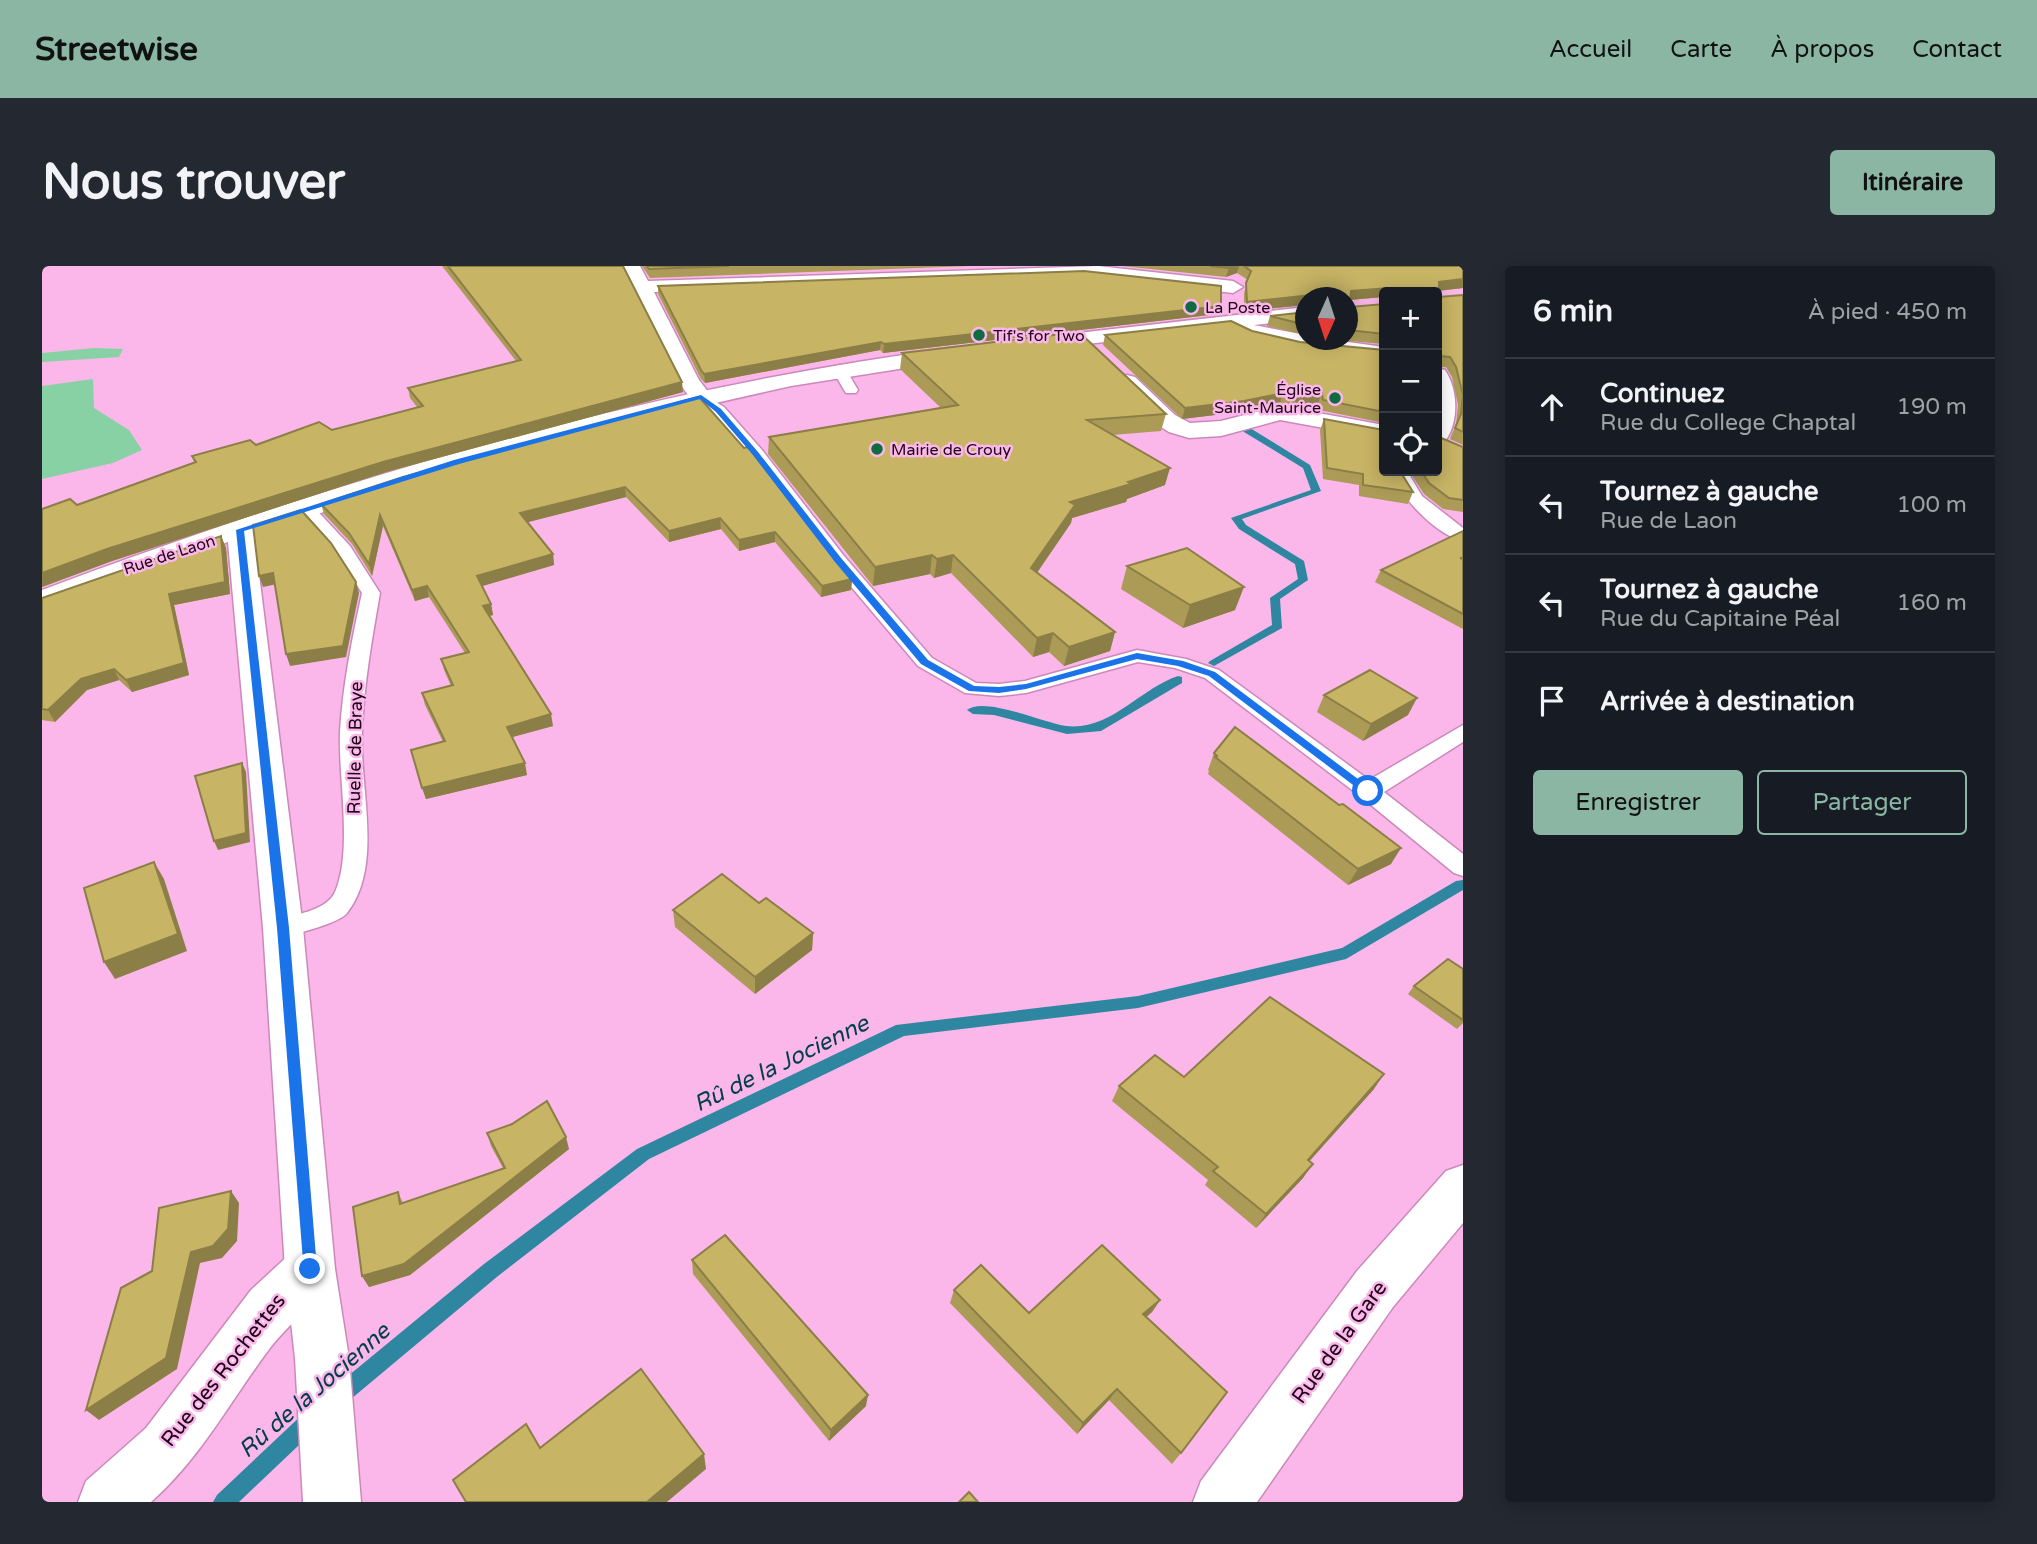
<!DOCTYPE html>
<html lang="fr">
<head>
<meta charset="utf-8">
<style>
	:root { --surface:#171b24; --page:#242831; --text:#f1f3f6; --muted:#9ea1a6; --line:#363941; --accent:#8bb6a4 }
	body { margin:0; font-family:"Varela Round",sans-serif; background:var(--page); color:var(--text) }
	.controls { position:absolute; right:21px; top:21px; display:grid; overflow:hidden; border-radius:7px; box-shadow:0 4px 18px #0003 }
	.controls button { width:63px; height:63px; display:grid; place-items:center; padding:0; border:0; border-bottom:2px solid var(--line); background:var(--surface); color:var(--text); font:35px sans-serif }
	.compass { position:absolute; left:1253px; top:21px; width:63px; height:63px; border-radius:50%; background:var(--surface); box-shadow:0 4px 18px #0003; rotate:183deg }
	.stop { position:absolute; width:21px; height:21px; margin:-16px; border:5px solid #1a73e8; border-radius:50%; background:#fff }
	.stop.end { background:#1a73e8; border-color:#fff; box-shadow:0 2px 7px #0008 }
	.list { margin:0; padding:0; list-style:none }
	h2 { display:flex; justify-content:space-between; align-items:center; height:91px; margin:0; padding:0 28px; font-size:30px }
	h2 small { font-size:23px; font-weight:400; color:var(--muted) }
	.list li { display:grid; grid-template-columns:46px 1fr auto; gap:21px; align-items:center; box-sizing:border-box; height:98px; padding:0 28px; border-top:2px solid var(--line) }
	.list b { display:block; font-size:26px; white-space:nowrap }
	.list p { margin:0; font-size:23px; white-space:nowrap; color:var(--muted) }
	.list em { font-size:23px; font-style:normal; color:var(--muted) }
	.actions { display:flex; gap:14px; padding:21px 28px }
	.actions a { flex:1; padding:16px 0; border:2px solid var(--accent); border-radius:7px; text-align:center; font-size:24px; color:var(--accent) }
	.actions .main { background:var(--accent); color:#111 }
	.icon { flex:none; width:38px; height:38px; fill:none; stroke:currentColor; stroke-width:2; stroke-linecap:round; stroke-linejoin:round }
	.map { position:relative; flex:none; width:1421px; height:1236px; overflow:hidden; border-radius:7px }
	header { display:flex; align-items:center; gap:42px; box-sizing:border-box; height:98px; padding:0 35px; background:var(--accent); color:#111 }
	header strong { font-size:33px }
	nav { display:flex; gap:38px; margin-inline-start:auto; font-size:24px }
	.intro { display:flex; align-items:center; justify-content:space-between; box-sizing:border-box; height:168px; padding:0 42px }
	h1 { margin:0; font-size:49px }
	.button { padding:18px 32px; border-radius:7px; background:var(--accent); color:#111; font-size:24px; font-weight:700 }
	main { display:flex; gap:42px; padding:0 42px }
	aside { flex:1; background:var(--surface); border-radius:7px; box-shadow:0 4px 18px #0003 }
	.map>svg:first-child { display:block }
	.green { fill:#88d1a4 }
	.lines { fill:none; stroke-linecap:round; stroke-linejoin:round }
	.stream { fill:#2e86a0; fill-rule:evenodd }
	.service-casing { stroke:#cb89ba; stroke-width:3 }
	.minor-casing { stroke:#cb89ba; stroke-width:3 }
	.tertiary-casing { stroke:#cb89ba; stroke-width:3 }
	.service { fill:#fff; fill-rule:evenodd }
	.minor { fill:#fff; fill-rule:evenodd }
	.tertiary { fill:#fff; fill-rule:evenodd }
	.wall { fill:#ab9b57 }
	.shaded-wall { fill:#8b7e47 }
	.building { fill:#c7b465; stroke:#8b7e47; stroke-width:2 }
	.route { fill:#1a73e8 }
	.poi-dot { fill:#0f6c40; stroke:#fbb7e9; stroke-width:2.5 }
	.labels { text-anchor:middle; stroke-width:5; stroke-linejoin:round; paint-order:stroke }
	.far-poi-label { font-size:16px; fill:#1c0517; stroke:#fbb7e9; text-anchor:start }
	.far-street-label { font-size:16px; fill:#1c0517; stroke:#fbb7e9 }
	.street-label { font-size:18px; fill:#1c0517; stroke:#fbb7e9 }
	.near-street-label { font-size:21px; fill:#1c0517; stroke:#fbb7e9 }
	.near-water-label { font-size:23px; font-style:italic; fill:#003e4a; stroke:#fbb7e9 }
</style>
</head>
<body>
<header>
<strong>Streetwise</strong>
<nav><a>Accueil</a><a>Carte</a><a>À propos</a><a>Contact</a></nav>
</header>
<div class="intro"><h1>Nous trouver</h1><a class="button">Itinéraire</a></div>
<main>
<div class="map">
<svg width="1421" height="1236" viewBox="0 0 1421 1236">
	<rect width="100%" height="100%" fill="#fbb7e9"/>
	<g class="green">
		<polygon points="52,82 81,83 77,91 0,96 0,87"/>
		<polygon points="51,113 52,142 87,164 100,184 71,197 0,213 0,120"/>
	</g>
	<g class="lines">
		<g class="stream">
			<polygon points="1208,127 1212,130 1205,140 1202,153 1208,162 1268,199 1279,225 1200,253 1204,259 1262,295 1266,314 1238,333 1240,362 1172,400 1166,397 1168,395 1230,359 1228,332 1256,313 1253,298 1197,263 1189,252 1269,224 1261,202 1202,166 1194,153 1197,140"/>
			<path d="M1136 410 1140 411V417L1059 465 1025 468 952 449 931 448 925 444C942 430 1002 457 1024 460 1069 465 1097 423 1136 410Z"/>
			<polygon points="1421,614 1421,624 1304,693 1096,742 862,770 607,893 456,1010 303,1138 296,1141 289,1138 286,1131 289,1124 442,998 595,883 854,759 1096,730 1300,682 1414,615"/>
			<polygon points="270,1143 277,1146 280,1153 277,1160 197,1236 171,1236 175,1229 263,1146"/>
		</g>
		<defs>
			<g id="service">
				<polygon points="797,99 802,100 816,124 814,127 804,127 802,124 790,103"/>
				<polygon points="659,127 682,141 720,184 802,290 890,392 934,417 957,418 983,415 1095,384 1144,393 1177,404 1327,514 1421,459 1421,476 1342,526 1421,588 1421,610 1412,607 1318,530 1163,412 1133,402 1096,396 984,427 957,430 923,427 876,400 790,298 708,190 672,147 652,131"/>
				<path d="M1349 205H1365L1380 230 1421 262V275C1394 269 1358 231 1349 205Z"/>
				<path d="M263 237 269 238 308 280 338 327C330 373 322 418 320 465 317 520 342 600 305 647 298 657 255 667 241 672L232 669 228 662 232 655C250 649 285 645 293 626 311 585 296 511 298 465 301 418 310 373 320 327L295 287 255 242Z"/>
			</g>
			<g id="minor">
				<polygon points="580,0 598,0 606,15 1056,0 1191,15 1201,21 1191,27 1041,10 612,26 657,114 670,131 667,136 651,136 636,115"/>
				<polygon points="1201,57 1264,69 1264,74 1292,74 1342,81 1342,93 1230,77 1194,67 1191,63 1194,59"/>
				<path d="M1395 102 1403 104C1416 123 1417 155 1404 174L1395 176Z"/>
				<polygon points="1085,109 1093,111 1133,149 1148,157 1179,155 1238,140 1342,159 1342,173 1238,154 1179,170 1147,172 1127,166 1116,159 1074,116 1077,111"/>
				<polygon points="1421,899 1421,957 1351,1041 1215,1236 1151,1236 1159,1215 1315,1005 1404,905"/>
				<path d="M268 979 286 986 293 1003C280 1033 249 1055 228 1082 189 1134 159 1192 109 1236H36L44 1215 104 1162 209 1024 250 986Z"/>
			</g>
			<g id="tertiary">
				<polygon points="1264,41 1264,53 992,84 984,83 981,78 984,73 992,72"/>
				<path d="M912 82 920 83 923 88 920 93 749 120 594 155 431 199 212 268 261 662 293 1003 307 1092 319 1236H261L253 1092 243 1003 221 662 186 276 0 343V324C294 214 600 122 912 82Z"/>
			</g>
		</defs>
		<use href="#service" class="service-casing"/>
		<use href="#minor" class="minor-casing"/>
		<use href="#tertiary" class="tertiary-casing"/>
		<use href="#service" class="service"/>
		<use href="#minor" class="minor"/>
		<use href="#tertiary" class="tertiary"/>
	</g>
	<g class="wall">
		<polygon points="400,0 581,0 641,126 344,206 70,295 0,321 0,243 35,239 152,196 150,190 290,164 375,141 368,132 366,122 474,95"/>
		<polygon points="600,0 929,0 608,12"/>
		<polygon points="1080,0 1421,0 1421,22 1397,25 1397,31 1421,29 1421,179 1408,173 1414,158 1416,139 1410,111 1404,101 1398,101 1397,171 1421,181 1421,246 1401,243 1382,228 1367,205 1395,205 1395,26 1342,26 1342,31 1308,34 1308,41 1342,38 1342,78 1296,74 1306,74 1306,32 1264,32 1264,39 1202,45 1202,27 1206,14 1195,7 1184,11"/>
		<polygon points="616,20 1176,48 841,87 838,84 663,117 659,113 616,28"/>
		<polygon points="1264,46 1264,69 1225,60 1228,50"/>
		<polygon points="1210,65 1258,76 1342,84 1342,157 1277,144 1276,137 1252,140 1238,137 1198,146 1140,153 1061,79 1063,69"/>
		<polygon points="860,87 1124,148 1119,165 1070,169 1123,219 1085,233 1084,236 1030,252 1029,257 995,307 1073,366 1068,385 1022,400 1007,386 991,391 909,307 892,312 888,308 831,320 726,188 727,171 899,142 858,103"/>
		<polygon points="657,131 810,313 809,324 779,331 733,276 697,285 679,263 627,276 584,231 485,256 511,288 512,299 440,320 449,338 451,349 448,350 511,460 470,471 485,509 384,533 369,484 401,476 383,439 380,427 409,420 402,404 399,393 423,387 387,331 373,335 341,260 330,310 310,278 282,248 279,238"/>
		<polygon points="1282,153 1342,205 1371,226 1366,238 1317,230 1317,219 1281,213 1278,164"/>
		<polygon points="1421,265 1421,363 1333,316 1339,304"/>
		<polygon points="179,270 184,282 188,328 132,339 147,409 90,426 77,414 45,424 13,456 0,454 0,332"/>
		<polygon points="1085,300 1193,344 1141,362 1079,323"/>
		<polygon points="1282,429 1366,449 1321,475 1275,446"/>
		<polygon points="1172,487 1349,598 1306,619 1166,508 1167,505 1166,504"/>
		<polygon points="717,637 771,667 770,684 713,728 633,661 631,644"/>
		<polygon points="1421,703 1421,757 1415,763 1366,728 1372,720"/>
		<polygon points="1142,811 1332,823 1267,895 1261,912 1214,962 1163,919 1166,914 1070,835 1077,820"/>
		<polygon points="445,867 527,883 368,1009 327,1021 320,1010 356,926 361,937 461,902 449,880"/>
		<polygon points="650,994 824,1140 787,1175 651,1008"/>
		<polygon points="912,1024 987,1047 1118,1034 1110,1046 1104,1051 1139,1187 1130,1198 1067,1134 1035,1168 908,1037"/>
	</g>
	<g class="shaded-wall">
		<polygon points="1192,0 1197,0 1195,7 1184,11 1187,2"/>
		<polygon points="1421,13 1421,22 1393,25 1397,16"/>
		<polygon points="1347,22 1346,26 1342,26 1342,31 1306,34 1309,25"/>
		<polygon points="1269,29 1268,32 1264,32 1264,39 1202,45 1205,36"/>
		<polygon points="1179,40 1176,48 841,87 842,78"/>
		<polygon points="839,76 838,84 663,117 662,108"/>
		<polygon points="640,116 641,126 344,206 70,295 0,321 0,307 65,283 341,196"/>
		<polygon points="1241,127 1238,137 1198,146 1140,153 1143,142"/>
		<polygon points="1280,127 1276,137 1252,140 1255,129"/>
		<polygon points="1128,202 1123,219 1085,233 1084,236 1030,252 1029,257 985,321 989,302 1028,236"/>
		<polygon points="583,221 584,231 479,258 478,247"/>
		<polygon points="338,249 341,260 330,310 327,298"/>
		<polygon points="678,252 679,263 627,276 627,265"/>
		<polygon points="733,266 733,276 697,285 697,274"/>
		<polygon points="179,270 184,282 188,328 132,339 147,409 90,426 84,414 127,328"/>
		<polygon points="511,288 512,299 437,321 435,310"/>
		<polygon points="890,289 888,308 831,320 833,301"/>
		<polygon points="911,289 909,307 892,312 895,293"/>
		<polygon points="231,307 235,318 221,321 217,310"/>
		<polygon points="810,313 809,324 779,331 780,320"/>
		<polygon points="314,316 317,327 304,391 248,400 244,388"/>
		<polygon points="385,320 387,331 373,335 370,324"/>
		<polygon points="1202,321 1193,344 1141,362 1148,339"/>
		<polygon points="449,338 451,349 444,351 441,340"/>
		<polygon points="1073,366 1068,385 1022,400 1027,381"/>
		<polygon points="1011,367 1007,386 991,391 995,372"/>
		<polygon points="72,403 77,414 45,424 13,456 6,444 39,413"/>
		<polygon points="1375,432 1366,449 1321,475 1329,458"/>
		<polygon points="509,448 511,460 467,472 465,461"/>
		<polygon points="200,497 204,506 208,576 176,584 172,575"/>
		<polygon points="483,497 485,509 384,533 380,522"/>
		<polygon points="1359,582 1349,598 1306,619 1316,603"/>
		<polygon points="112,596 122,613 145,685 73,713 62,696"/>
		<polygon points="771,667 770,684 713,728 713,711"/>
		<polygon points="1342,808 1332,823 1256,908 1266,894"/>
		<polygon points="524,871 527,883 368,1009 327,1021 320,1010"/>
		<polygon points="1271,898 1261,912 1214,962 1224,948"/>
		<polygon points="189,925 197,937 195,975 180,992 158,997 135,1103 57,1154 44,1144"/>
		<polygon points="1118,1034 1110,1046 1094,1060 1101,1048"/>
		<polygon points="1075,1123 1067,1134 1035,1168 1041,1157"/>
		<polygon points="826,1129 824,1140 787,1175 789,1164"/>
		<polygon points="662,1188 664,1203 625,1236 605,1236"/>
	</g>
	<g class="building">
		<polygon points="406,0 581,0 640,116 341,196 65,283 0,307 0,243 28,233 35,239 154,196 150,190 208,174 214,179 277,156 290,164 381,140 366,122 479,94"/>
		<polygon points="605,0 687,0 607,3"/>
		<polygon points="1168,0 1192,0 1187,2"/>
		<polygon points="1202,0 1421,0 1421,13 1397,16 1397,31 1421,29 1421,166 1413,162 1419,148 1421,129 1414,101 1408,91 1398,90 1397,171 1421,181 1421,234 1407,232 1387,217 1379,205 1395,205 1395,26 1348,26 1347,22 1309,25 1308,41 1342,38 1342,68 1306,64 1306,32 1269,32 1269,29 1205,36 1204,17 1209,5"/>
		<polygon points="1042,5 1179,20 1179,40 842,78 839,76 662,108 659,104 616,20"/>
		<polygon points="1264,46 1264,59 1228,50"/>
		<polygon points="1189,55 1210,65 1258,76 1342,84 1342,146 1281,134 1280,127 1255,129 1241,127 1202,135 1143,142 1063,69"/>
		<polygon points="1037,66 1124,148 1045,154 1128,202 1086,216 1089,218 1028,236 1033,239 989,302 1073,366 1027,381 1011,367 995,372 911,289 895,293 890,289 833,301 727,171 916,139 860,87"/>
		<polygon points="657,131 702,182 706,181 810,313 780,320 733,266 697,274 678,252 627,265 583,221 478,247 511,288 435,310 449,338 441,340 509,448 465,461 483,497 380,522 369,484 403,475 380,427 411,419 399,393 427,386 385,320 370,324 338,249 327,298 307,267 279,238 361,211"/>
		<polygon points="1282,153 1342,164 1342,205 1358,205 1371,226 1321,219 1321,208 1285,202"/>
		<polygon points="259,244 289,277 314,316 301,380 244,388 231,307 217,310 211,259"/>
		<polygon points="1421,265 1421,292 1418,292 1421,293 1421,348 1339,304"/>
		<polygon points="179,270 183,316 127,328 142,397 84,414 72,403 39,413 6,444 0,443 0,332"/>
		<polygon points="1145,282 1202,321 1148,339 1085,300"/>
		<polygon points="1328,404 1375,432 1329,458 1282,429"/>
		<polygon points="1193,461 1297,539 1301,538 1359,582 1316,603 1173,491 1175,490 1172,487"/>
		<polygon points="200,497 204,567 172,575 153,510"/>
		<polygon points="112,596 136,668 62,696 42,622"/>
		<polygon points="680,608 717,637 724,632 771,667 713,711 631,644"/>
		<polygon points="1406,693 1421,703 1421,754 1372,720"/>
		<polygon points="1228,731 1342,808 1266,894 1271,898 1224,948 1171,905 1176,901 1077,820 1113,789 1142,811"/>
		<polygon points="505,835 524,871 362,998 320,1010 311,941 356,926 358,938 463,902 445,867 470,858"/>
		<polygon points="189,925 186,963 171,980 149,986 124,1092 44,1144 79,1022 110,1005 117,942"/>
		<polygon points="683,969 826,1129 789,1164 650,994"/>
		<polygon points="1060,979 1118,1034 1101,1048 1185,1126 1139,1187 1075,1123 1041,1157 912,1024 939,999 987,1047"/>
		<polygon points="599,1103 662,1188 605,1236 424,1236 411,1214 484,1158 498,1182"/>
		<polygon points="927,1226 936,1236 917,1236"/>
	</g>
	<polygon class="route" points="659,129 679,143 716,186 799,292 886,394 932,420 957,421 984,418 1095,387 1141,395 1173,406 1332,525 1323,528 1167,410 1136,400 1095,393 984,423 957,427 927,425 879,398 793,296 711,189 674,146 658,133 417,198 202,265 247,662 275,1003 273,1008 268,1010 262,1008 235,662 194,264 412,194"/>
	<g class="poi-dot">
		<circle cx="1149" cy="41" r="7"/>
		<circle cx="937" cy="69" r="7"/>
		<circle cx="1293" cy="132" r="7"/>
		<circle cx="835" cy="183" r="7"/>
	</g>
	<g class="labels">
		<g class="far-poi-label">
			<text x="1163" y="47">La Poste</text>
			<text x="951" y="75">Tif's for Two</text>
			<text x="1279" y="129" text-anchor="end">Église<tspan x="1279" dy="18">Saint-Maurice</tspan></text>
			<text x="849" y="189">Mairie de Crouy</text>
		</g>
		<g class="far-street-label">
			<text transform="translate(127 288) rotate(-18)" y="6">Rue de Laon</text>
		</g>
		<g class="street-label">
			<text transform="translate(313 482) rotate(-89)" y="6">Ruelle de Braye</text>
		</g>
		<g class="near-street-label">
			<text transform="translate(1297 1076) rotate(-54)" y="7">Rue de la Gare</text>
			<text transform="translate(181 1104) rotate(-52)" y="7">Rue des Rochettes</text>
		</g>
		<g class="near-water-label">
			<text transform="translate(739 797) rotate(-26)" y="8">Rû de la Jocienne</text>
			<text transform="translate(272 1124) rotate(-41)" y="8">Rû de la Jocienne</text>
		</g>
	</g>
</svg>
<div class="controls">
<button>+</button>
<button>−</button>
<button><svg class="icon" aria-label="locate" viewBox="0 0 24 24"><circle cx="12" cy="12" r="6"/><path d="M12 2v4M12 18v4M2 12h4M18 12h4"/></svg></button>
</div>
<svg class="compass" viewBox="-18 -18 36 36"><path d="M0-13l5 13h-10z" fill="#e53935"/><path d="M0 13l5-13h-10z" fill="#9ea1a6"/></svg>
<div class="stop" style="left:1326px;top:525px"></div>
<div class="stop end" style="left:268px;top:1003px"></div>
</div>
<aside>
<h2>6 min<small>À pied · 450 m</small></h2>
<ul class="list">
<li><svg class="icon" aria-label="ahead" viewBox="0 0 24 24"><path d="M12 20V5M6 11l6-6 6 6"/></svg><div><b>Continuez</b><p>Rue du College Chaptal</p></div><em>190 m</em></li>
<li><svg class="icon" aria-label="left" viewBox="0 0 24 24"><path d="M17 20v-9H6M10 6l-5 5 5 5"/></svg><div><b>Tournez à gauche</b><p>Rue de Laon</p></div><em>100 m</em></li>
<li><svg class="icon" aria-label="left" viewBox="0 0 24 24"><path d="M17 20v-9H6M10 6l-5 5 5 5"/></svg><div><b>Tournez à gauche</b><p>Rue du Capitaine Péal</p></div><em>160 m</em></li>
<li><svg class="icon" aria-label="arrive" viewBox="0 0 24 24"><path d="M6 21V4h12l-3 4 3 4H6"/></svg><div><b>Arrivée à destination</b></div></li>
</ul>
<div class="actions"><a class="main">Enregistrer</a><a>Partager</a></div>
</aside>
</main>
</body>
</html>
